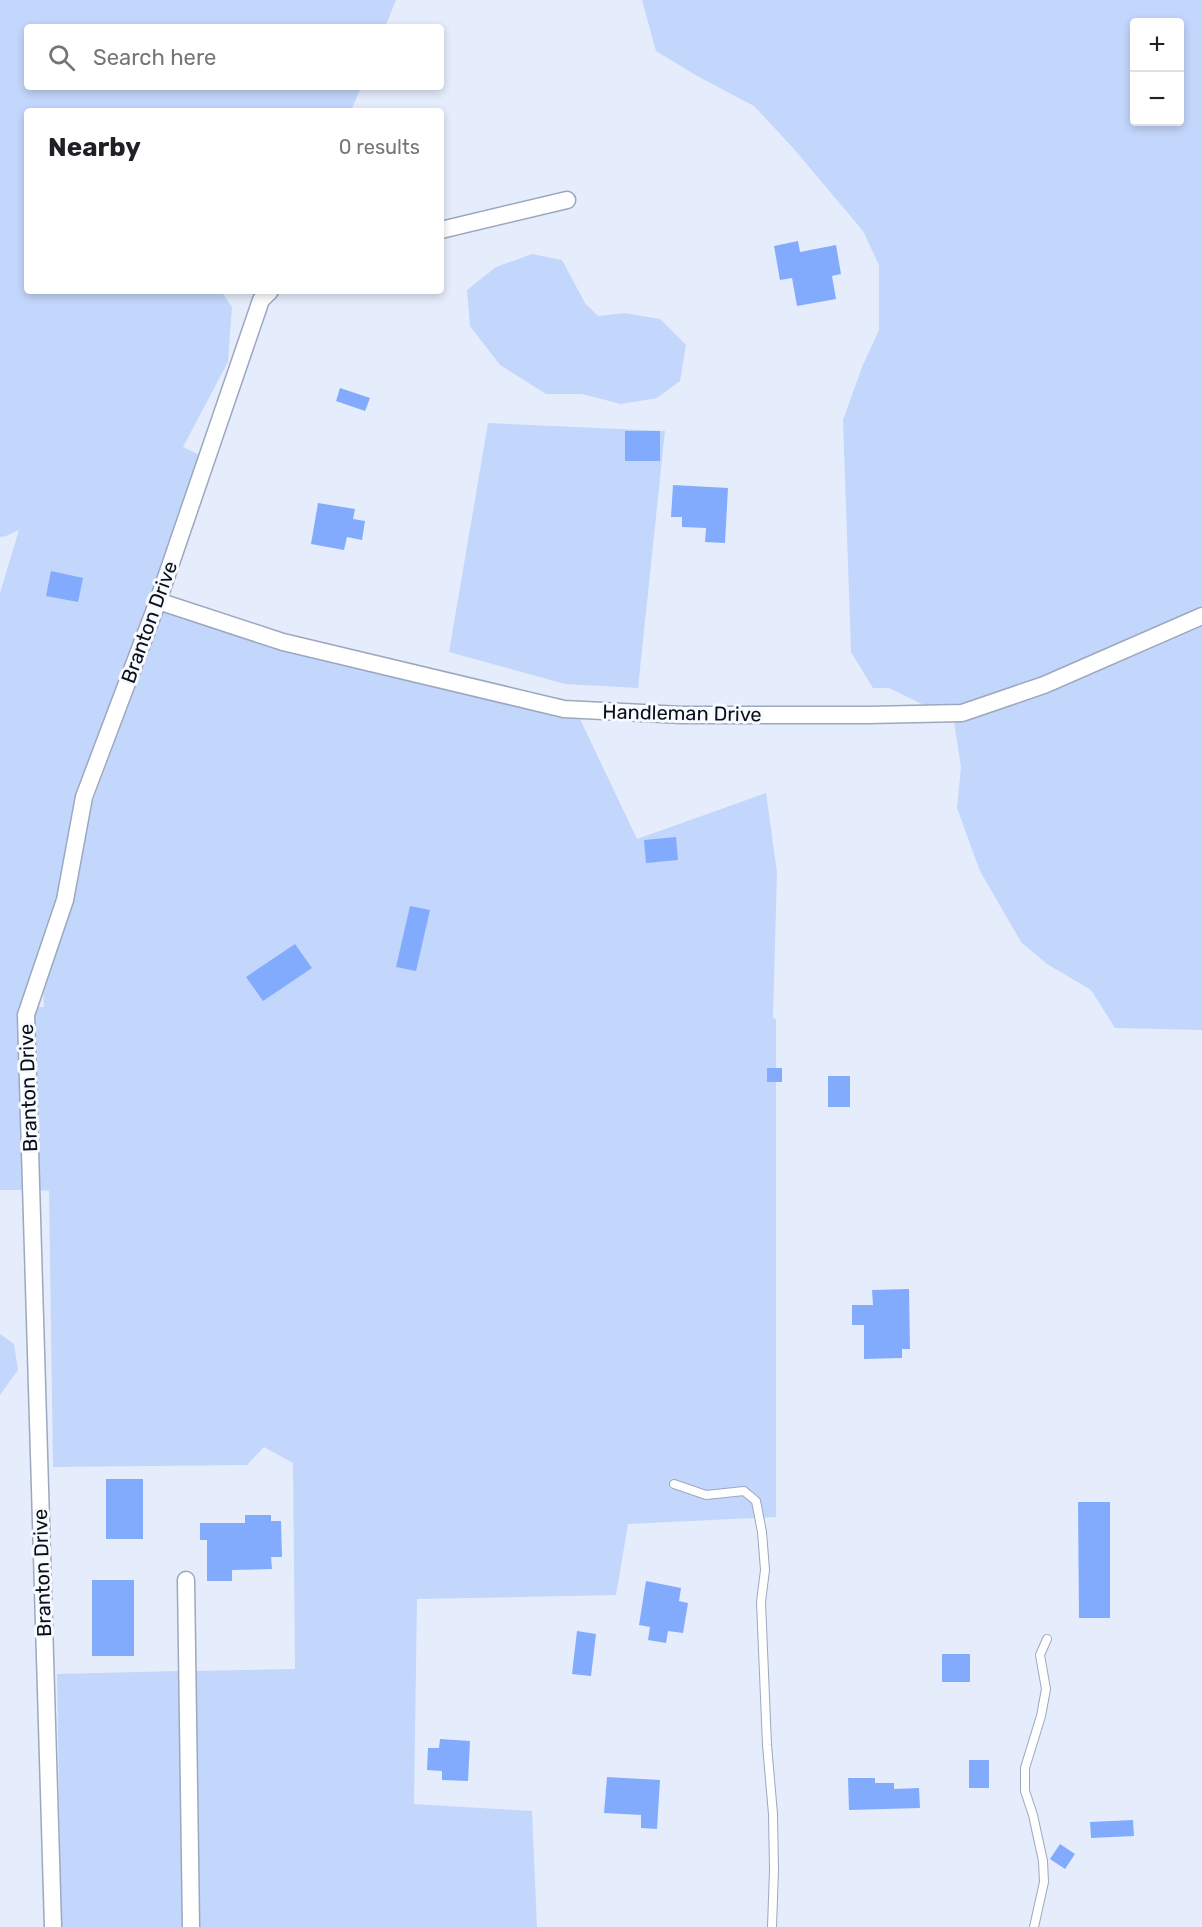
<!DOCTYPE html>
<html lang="en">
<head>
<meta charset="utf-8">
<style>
	:root { --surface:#fff; --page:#f2f2f2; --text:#202124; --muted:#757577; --line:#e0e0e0 }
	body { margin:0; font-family:Rubik,sans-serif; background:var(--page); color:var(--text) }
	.controls { position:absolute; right:18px; top:18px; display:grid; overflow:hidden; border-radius:6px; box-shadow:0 3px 9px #0003 }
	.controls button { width:54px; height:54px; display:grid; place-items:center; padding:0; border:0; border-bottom:2px solid var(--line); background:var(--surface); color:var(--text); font:30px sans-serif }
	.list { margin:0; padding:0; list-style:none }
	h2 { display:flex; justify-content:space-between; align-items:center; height:78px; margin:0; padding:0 24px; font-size:26px }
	h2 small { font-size:20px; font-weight:400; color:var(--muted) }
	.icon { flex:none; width:33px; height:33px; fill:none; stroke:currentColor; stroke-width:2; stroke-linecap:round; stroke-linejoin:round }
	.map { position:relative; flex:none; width:1202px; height:1927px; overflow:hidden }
	.search { position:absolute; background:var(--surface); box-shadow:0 3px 9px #0003; left:24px; top:24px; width:420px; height:66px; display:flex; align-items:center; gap:15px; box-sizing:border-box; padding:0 21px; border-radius:6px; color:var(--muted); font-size:22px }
	.panel { position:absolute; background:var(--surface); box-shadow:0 3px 9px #0003; left:24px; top:108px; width:420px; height:186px; border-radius:6px }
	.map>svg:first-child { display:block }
	.green { fill:#c3d6fb; fill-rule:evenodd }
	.building { fill:#83abfd }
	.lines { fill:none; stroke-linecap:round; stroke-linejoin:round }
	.lane-casing { stroke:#9ca8c0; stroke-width:10 }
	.street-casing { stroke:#9ca8c0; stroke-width:19 }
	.lane { stroke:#fff; stroke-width:8 }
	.street { stroke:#fff; stroke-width:16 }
	.labels { text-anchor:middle; stroke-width:6; stroke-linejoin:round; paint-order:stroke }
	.street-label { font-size:20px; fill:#0b0f18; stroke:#f7faff }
</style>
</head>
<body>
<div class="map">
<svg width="1202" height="1927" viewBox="0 0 1202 1927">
	<rect width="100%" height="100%" fill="#e5edfc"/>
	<g class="green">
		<polygon points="0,0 396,0 385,27 27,27 27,87 361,87 351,111 27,111 27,291 221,291 232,307 228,362 183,447 200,455 153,591 58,898 18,1012 23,1190 0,1190 0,593 19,530 6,536 0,537"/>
		<path d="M642 0H1202V606L1042 677 961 704 924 705 889 688H873L851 652 843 420 862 367 879 330V265L863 231 794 149 754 106 699 77 656 51ZM1134 22H1180V122H1134Z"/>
		<polygon points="532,254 562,260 585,303 598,316 624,313 660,319 686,345 680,381 657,398 621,404 582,394 546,394 500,365 470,326 467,290 496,267"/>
		<polygon points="488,423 665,431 638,688 565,684 449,652"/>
		<polygon points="163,612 281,650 562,718 580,719 637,839 766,793 777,872 773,1018 776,1019 776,1517 628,1524 616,1595 417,1599 414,1804 532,1811 537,1927 199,1927 195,1671 295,1669 293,1463 264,1447 247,1465 53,1467 49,1191 39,1190 33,1017 37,1007 44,1007 43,990 73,902 90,809"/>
		<polygon points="1202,625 1202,1030 1115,1028 1091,990 1047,964 1021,942 980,871 957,808 961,767 954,722 963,722 1047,694"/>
		<polygon points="0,1334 14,1344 18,1370 0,1395"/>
		<polygon points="179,1671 183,1927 61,1927 57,1674"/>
	</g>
	<g class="building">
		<polygon points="798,241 800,252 836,245 841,274 832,276 836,299 797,306 792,278 780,280 774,246"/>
		<polygon points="340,388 370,398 365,411 336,401"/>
		<rect x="625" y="431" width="35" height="30"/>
		<polygon points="673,485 728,488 725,543 705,542 706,528 682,527 682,517 671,517"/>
		<polygon points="318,503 355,509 353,519 365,521 362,540 347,537 344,550 311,544"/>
		<polygon points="51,571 83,578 78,602 46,596"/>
		<polygon points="676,837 678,860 646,863 644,840"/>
		<polygon points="410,906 430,910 416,971 396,967"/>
		<polygon points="295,944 312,968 263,1001 246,977"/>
		<rect x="767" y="1068" width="15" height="14"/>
		<rect x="828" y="1076" width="22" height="31"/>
		<polygon points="909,1289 910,1349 902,1349 902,1358 864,1359 864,1325 852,1325 852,1305 873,1305 872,1290"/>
		<rect x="106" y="1479" width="37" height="60"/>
		<polygon points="1078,1502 1110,1502 1110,1618 1079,1618"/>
		<polygon points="245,1515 271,1515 271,1521 281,1521 282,1557 271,1557 272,1569 232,1570 232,1581 207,1581 207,1540 200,1540 200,1523 245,1523"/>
		<rect x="92" y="1580" width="42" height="76"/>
		<polygon points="646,1581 681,1588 679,1601 688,1603 683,1633 668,1631 666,1643 648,1640 650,1627 639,1625"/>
		<polygon points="577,1631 596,1634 591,1676 572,1674"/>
		<rect x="942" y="1654" width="28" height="28"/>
		<polygon points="440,1739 470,1741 468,1781 442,1780 442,1771 427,1770 428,1748 439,1748"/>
		<rect x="969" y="1760" width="20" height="28"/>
		<polygon points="607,1777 660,1780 657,1829 641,1828 641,1815 604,1813"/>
		<polygon points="848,1778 875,1778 875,1783 894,1783 894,1789 919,1788 920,1808 849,1810"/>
		<polygon points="1133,1820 1134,1836 1091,1838 1090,1822"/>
		<polygon points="1060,1844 1075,1854 1065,1869 1050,1859"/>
	</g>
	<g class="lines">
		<defs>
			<g id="lane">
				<polyline points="674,1484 706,1495 744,1491 756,1501 762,1532 765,1570 761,1602 767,1745 773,1814 774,1870 772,1927"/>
				<polyline points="1034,1927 1044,1882 1043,1861 1033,1815 1025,1791 1025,1768 1041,1716 1046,1689 1040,1655 1047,1639"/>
			</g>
			<g id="street">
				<polyline points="441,230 567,200"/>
				<polyline points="158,601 283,642 564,709 682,715 868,715 962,713 1044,685 1202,616"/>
				<polyline points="186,1580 191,1927"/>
				<polyline points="53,1927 26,1015 65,900 84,797 158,601 261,300 270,291"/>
			</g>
		</defs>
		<use href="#lane" class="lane-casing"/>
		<use href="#street" class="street-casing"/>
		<use href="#lane" class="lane"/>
		<use href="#street" class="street"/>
	</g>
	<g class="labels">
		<g class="street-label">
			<text transform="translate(149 622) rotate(-70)" y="7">Branton Drive</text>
			<text transform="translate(682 713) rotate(1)" y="7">Handleman Drive</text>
			<text transform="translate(28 1088) rotate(-92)" y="7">Branton Drive</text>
			<text transform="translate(42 1573) rotate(-92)" y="7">Branton Drive</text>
		</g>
	</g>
</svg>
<div class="controls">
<button>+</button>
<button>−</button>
</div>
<div class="search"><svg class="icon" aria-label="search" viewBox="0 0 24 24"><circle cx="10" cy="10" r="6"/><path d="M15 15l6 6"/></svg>Search here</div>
<section class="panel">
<h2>Nearby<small>0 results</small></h2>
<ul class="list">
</ul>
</section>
</div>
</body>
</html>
